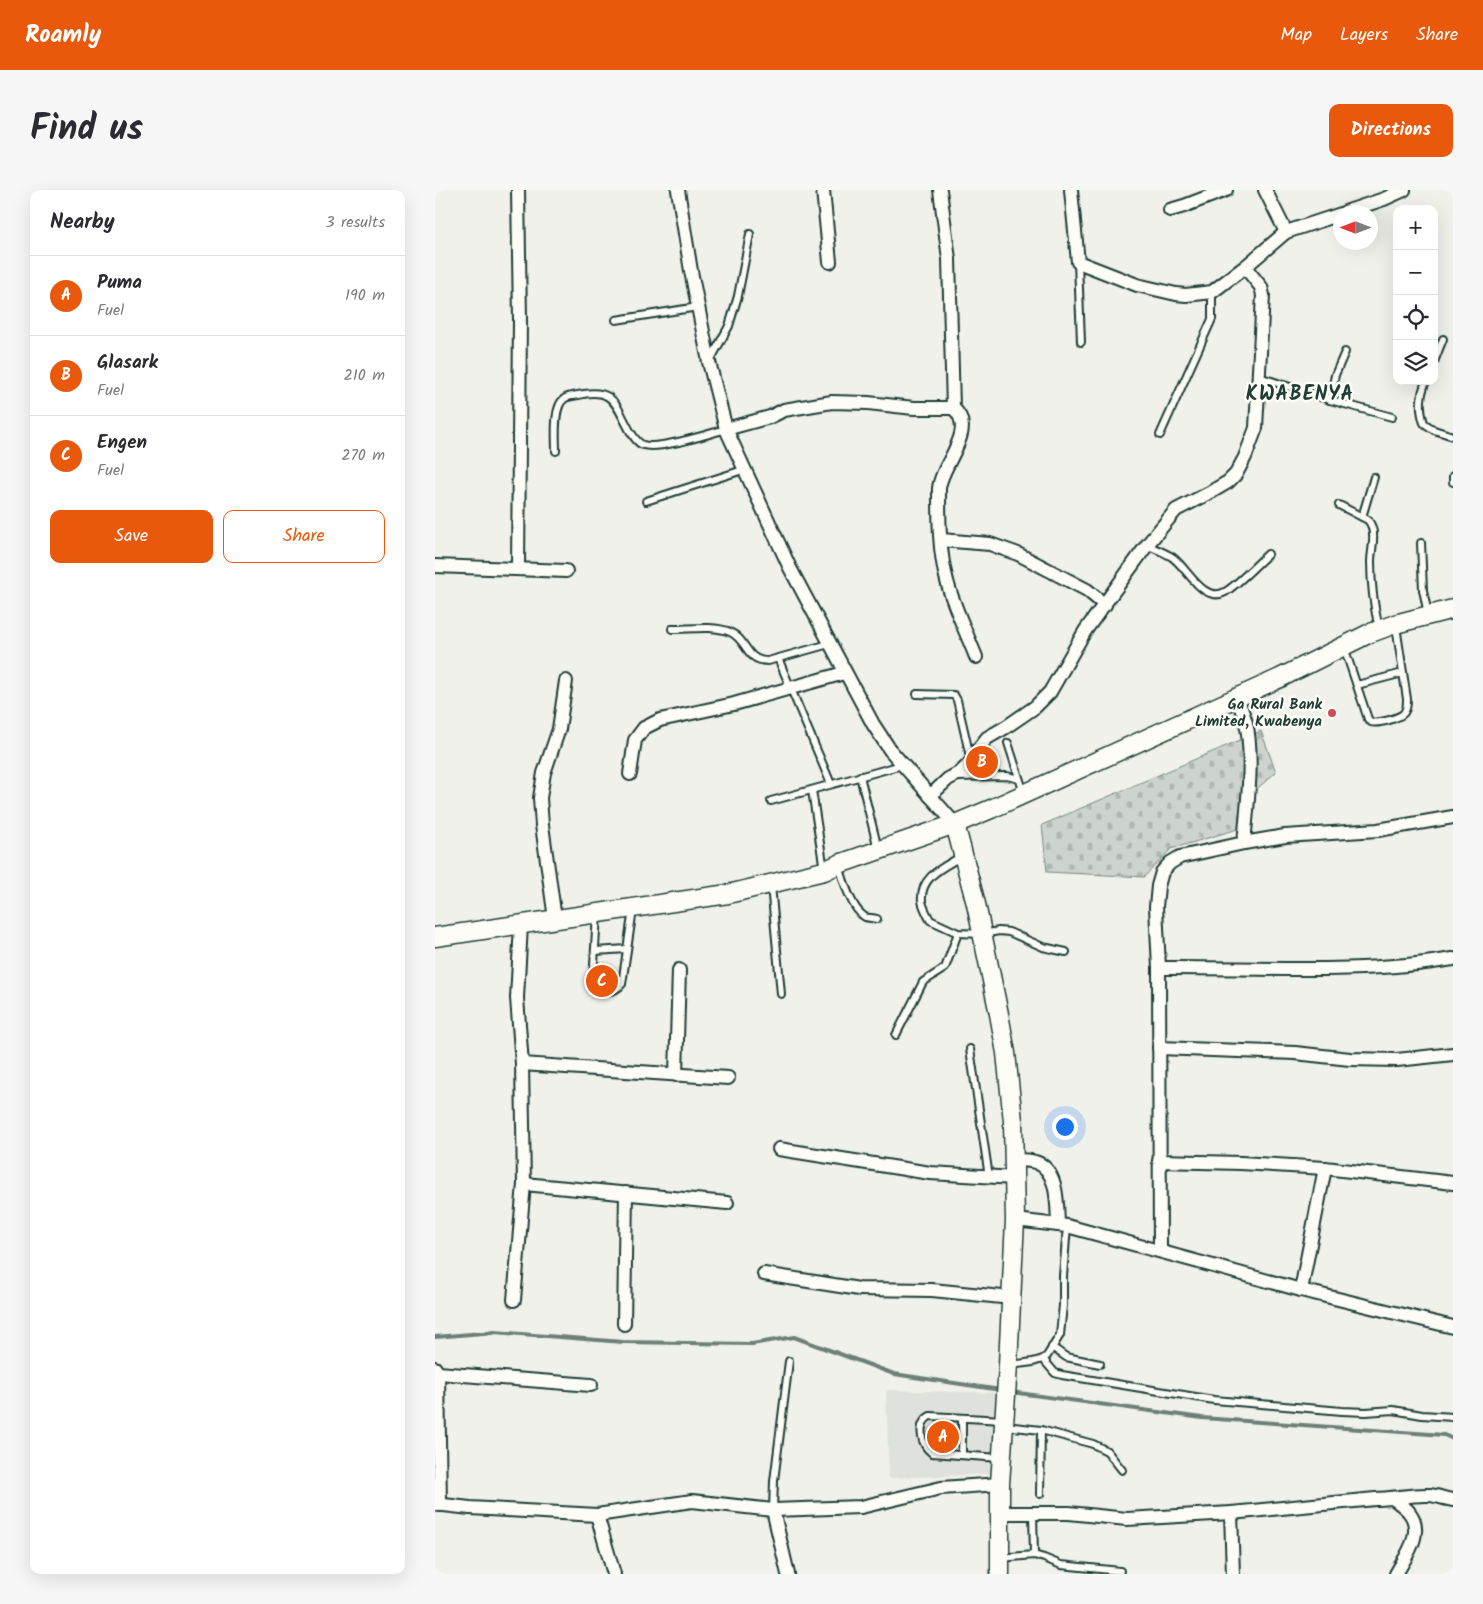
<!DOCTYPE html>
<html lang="en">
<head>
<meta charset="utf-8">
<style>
	:root { --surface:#fff; --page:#f7f7f7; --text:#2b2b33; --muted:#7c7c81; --line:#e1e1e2; --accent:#ea580c }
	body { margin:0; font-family:Kalam,sans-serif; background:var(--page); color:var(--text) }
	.controls { position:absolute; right:15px; top:15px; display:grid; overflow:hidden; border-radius:10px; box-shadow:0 5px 20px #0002 }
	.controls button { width:45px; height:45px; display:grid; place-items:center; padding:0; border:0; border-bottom:1px solid var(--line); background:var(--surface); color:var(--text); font:25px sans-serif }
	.compass { position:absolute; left:898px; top:15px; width:45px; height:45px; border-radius:50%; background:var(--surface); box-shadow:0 5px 20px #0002; rotate:270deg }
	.you { position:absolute; left:629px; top:936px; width:18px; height:18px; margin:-12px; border:4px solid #fff; border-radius:50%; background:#1a73e8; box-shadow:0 0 0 8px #1a73e833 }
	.badge { display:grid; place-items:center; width:32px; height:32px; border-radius:50%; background:var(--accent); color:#fff; font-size:16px; font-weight:700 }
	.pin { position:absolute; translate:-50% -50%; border:2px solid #fff; box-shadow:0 1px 5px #0006 }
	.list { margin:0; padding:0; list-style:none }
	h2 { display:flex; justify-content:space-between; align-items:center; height:65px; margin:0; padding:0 20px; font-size:21px }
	h2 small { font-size:16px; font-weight:400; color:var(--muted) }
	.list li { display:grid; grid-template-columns:32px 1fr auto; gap:15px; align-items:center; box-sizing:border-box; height:80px; padding:0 20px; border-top:1px solid var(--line) }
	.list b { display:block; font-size:19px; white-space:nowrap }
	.list p { margin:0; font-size:16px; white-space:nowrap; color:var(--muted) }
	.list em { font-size:16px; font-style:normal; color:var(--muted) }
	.actions { display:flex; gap:10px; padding:15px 20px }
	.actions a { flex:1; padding:11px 0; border:1px solid var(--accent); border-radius:10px; text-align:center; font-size:18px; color:var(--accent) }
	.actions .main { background:var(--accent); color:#fff }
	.icon { flex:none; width:28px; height:28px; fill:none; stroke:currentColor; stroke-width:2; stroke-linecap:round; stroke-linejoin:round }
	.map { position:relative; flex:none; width:1018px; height:1384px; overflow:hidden; border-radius:10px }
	header { display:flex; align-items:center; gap:30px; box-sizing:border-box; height:70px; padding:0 25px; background:var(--accent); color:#fff }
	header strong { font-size:24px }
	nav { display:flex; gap:28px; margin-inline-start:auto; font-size:18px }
	.intro { display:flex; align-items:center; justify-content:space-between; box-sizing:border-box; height:120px; padding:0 30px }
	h1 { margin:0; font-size:35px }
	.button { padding:12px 22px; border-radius:10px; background:var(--accent); color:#fff; font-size:18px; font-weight:700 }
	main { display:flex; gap:30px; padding:0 30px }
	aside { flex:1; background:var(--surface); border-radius:10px; box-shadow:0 5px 20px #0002 }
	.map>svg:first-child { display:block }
	.built { fill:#dfe2dc }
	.cemetery { fill:url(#cemetery-stones); stroke:#768880 }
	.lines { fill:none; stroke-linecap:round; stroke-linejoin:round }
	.stream { stroke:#6c8077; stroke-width:4 }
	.service-casing { stroke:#1f3d34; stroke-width:10 }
	.minor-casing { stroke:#1f3d34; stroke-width:16 }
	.secondary-casing { stroke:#1f3d34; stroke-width:21 }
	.service { stroke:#fdfcf7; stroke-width:6 }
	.minor { stroke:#fdfcf7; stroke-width:12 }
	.secondary { stroke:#fdfcf7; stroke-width:18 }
	.poi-dot { fill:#d1495b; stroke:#fdfcf7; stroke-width:2 }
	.labels { text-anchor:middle; stroke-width:5; stroke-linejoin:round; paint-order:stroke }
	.poi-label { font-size:15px; font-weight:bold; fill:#1f3d34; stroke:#fdfcf7; text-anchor:end }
	.district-label { font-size:20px; font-weight:bold; letter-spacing:1px; fill:#1f3d34; stroke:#fdfcf7 }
</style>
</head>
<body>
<header>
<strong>Roamly</strong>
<nav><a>Map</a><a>Layers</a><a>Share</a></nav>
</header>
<div class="intro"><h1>Find us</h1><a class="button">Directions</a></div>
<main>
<aside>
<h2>Nearby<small>3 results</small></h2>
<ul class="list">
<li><span class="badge">A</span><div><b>Puma</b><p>Fuel</p></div><em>190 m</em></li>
<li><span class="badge">B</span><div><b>Glasark</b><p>Fuel</p></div><em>210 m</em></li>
<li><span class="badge">C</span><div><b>Engen</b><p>Fuel</p></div><em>270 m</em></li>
</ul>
<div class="actions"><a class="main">Save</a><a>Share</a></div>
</aside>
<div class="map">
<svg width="1018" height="1384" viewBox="0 0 1018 1384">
	<defs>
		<pattern id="cemetery-stones" width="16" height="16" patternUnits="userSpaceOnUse" patternTransform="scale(1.25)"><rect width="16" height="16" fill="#cdd3cd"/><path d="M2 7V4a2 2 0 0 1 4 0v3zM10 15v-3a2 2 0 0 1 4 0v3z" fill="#b0b6b1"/></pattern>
	</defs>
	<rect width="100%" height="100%" fill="#f0f1eb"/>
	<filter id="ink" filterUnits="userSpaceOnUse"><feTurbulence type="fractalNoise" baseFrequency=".02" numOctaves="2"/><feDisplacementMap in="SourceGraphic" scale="10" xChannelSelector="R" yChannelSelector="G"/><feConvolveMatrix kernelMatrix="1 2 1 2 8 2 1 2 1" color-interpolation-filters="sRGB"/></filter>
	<g filter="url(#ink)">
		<polygon class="built" points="451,1200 565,1203 558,1284 454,1288"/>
		<polygon class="cemetery" points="826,541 841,582 808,611 803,639 736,659 709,687 612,682 607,635"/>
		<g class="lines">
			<g class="stream">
				<polyline points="0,1147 60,1142 188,1152 317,1154 359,1147 459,1184 566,1200"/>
				<polyline points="576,1202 767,1228 1009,1245 1018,1249"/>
			</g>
			<defs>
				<g id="service">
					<polyline points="643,72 646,152"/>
					<polyline points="181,130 263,117"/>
					<polyline points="276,169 294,136 303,106 315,44"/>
					<polyline points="999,172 1008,149"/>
					<polyline points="824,187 895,210 957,227"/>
					<path d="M991 191C985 206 984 218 989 233L999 240 1018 246"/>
					<polyline points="895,210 900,185 910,162"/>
					<polyline points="725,245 777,129 777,102"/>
					<path d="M121 261C121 248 118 217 129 209 132 206 139 206 143 205 179 197 180 214 195 241 199 247 202 253 208 255 224 260 274 244 291 239"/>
					<polyline points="1018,286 1018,292"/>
					<polyline points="211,311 311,279"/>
					<path d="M904 315 933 330C936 334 938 338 938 344 939 353 936 363 936 372 936 394 939 417 944 439"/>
					<polyline points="927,327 939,287"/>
					<polyline points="986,353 988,400 993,424"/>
					<path d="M712 355C720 359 729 362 737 367 752 377 768 414 790 402 801 396 822 374 833 364"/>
					<path d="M237 439C255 439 278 435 295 442 313 450 310 471 333 471L394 454"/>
					<path d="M909 457 933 529 936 532C943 534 968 528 970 521 972 518 972 512 972 509L961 436"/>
					<polyline points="343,468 396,594"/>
					<polyline points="922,495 968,483"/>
					<polyline points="482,504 519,505 522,510 536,571"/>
					<polyline points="573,553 589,603"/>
					<polyline points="425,586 443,659"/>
					<polyline points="521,587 572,586 584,589"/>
					<polyline points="377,600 389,680"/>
					<polyline points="336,611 467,575"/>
					<path d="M527 666C509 677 485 686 487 711 488 717 492 724 495 730L523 743 548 744 564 741 574 742 608 757 631 762"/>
					<path d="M404 675C408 689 416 719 430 727 433 728 438 728 442 729"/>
					<polyline points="336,695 346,804"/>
					<path d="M162 724 158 791C162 804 179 804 187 794L198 719"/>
					<polyline points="160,761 192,759"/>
					<polyline points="461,845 488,792 510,778 523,743"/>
					<polyline points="535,859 554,987"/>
					<polyline points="617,1157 631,1167 665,1174"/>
					<polyline points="608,1169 620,1183 627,1185 779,1210 907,1221 931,1222 958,1220 987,1225 1018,1227"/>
					<polyline points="575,1175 598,1172 608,1169 612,1166 625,1145 628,1115 628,1086 632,1036"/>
					<polyline points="570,1236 606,1240 658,1254 672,1261 687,1280"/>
					<polyline points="527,1265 527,1228"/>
					<path d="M565 1268 497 1263C486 1255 481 1234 495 1226L569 1230"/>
					<polyline points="605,1304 606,1240"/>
					<polyline points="338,1320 339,1291 354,1171"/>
					<polyline points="598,1324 599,1365"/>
					<polyline points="565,1368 599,1365 609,1368 626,1375 685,1381"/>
				</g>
				<g id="minor">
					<polyline points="243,0 256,81 274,172 291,239 355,378 438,534 455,560 520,634"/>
					<polyline points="388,0 395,72"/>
					<path d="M505 0 514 69 518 218C544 240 505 275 504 299 504 329 504 362 512 391 518 415 532 444 541 467"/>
					<polyline points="636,0 643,72 702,95 741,104 751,105 777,102 810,77 851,42 906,24"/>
					<polyline points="830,0 851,42"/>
					<polyline points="735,20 749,16 791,0"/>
					<polyline points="910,22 949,9 969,0"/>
					<polyline points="291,239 335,227 349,220 397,212 433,213 479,218 518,218"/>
					<polyline points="506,350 555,354 583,364 652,400 670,415"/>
					<polyline points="0,376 131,381"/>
					<polyline points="83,379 85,129 83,0"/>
					<path d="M802 508C805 516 809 525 811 533 819 566 812 618 809 653"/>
					<polyline points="195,584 200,550 209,538 225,530 299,514 409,483"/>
					<polyline points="495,606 513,589 526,582 536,572 543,559 552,548 571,537 600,517 615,502 650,441 712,355 741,320 776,302 793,292 801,284 810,267 821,238 828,105 826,97 810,77"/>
					<polyline points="120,729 107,635 105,608 109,583 124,539 131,491"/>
					<path d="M724 778C820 777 924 785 1018 769"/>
					<polyline points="724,858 860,863 915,869 962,870 1018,864"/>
					<polyline points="87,874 293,888"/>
					<polyline points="241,885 244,780"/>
					<polyline points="344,959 495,983 580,988"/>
					<path d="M580 970C586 970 594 970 600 972 624 979 622 1016 623 1035"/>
					<polyline points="724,971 806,973 890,978 1018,993"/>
					<polyline points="89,994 292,1013"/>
					<polyline points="580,1030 632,1036 866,1100 1018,1137"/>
					<polyline points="725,1061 724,778 721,717 723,696 727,682 735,673 745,667 809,653 850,646 943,640 1018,627"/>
					<polyline points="329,1084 424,1099 497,1100 577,1108"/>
					<polyline points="866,1100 890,978"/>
					<polyline points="79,1110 89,994 87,874 82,808 86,735"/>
					<polyline points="189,1134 191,1003"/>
					<polyline points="0,1178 3,1183 5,1315"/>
					<polyline points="3,1183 156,1195"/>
					<path d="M959 1309C964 1313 970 1317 974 1322 990 1342 971 1366 961 1384"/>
					<polyline points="0,1314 35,1318 162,1325 257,1311 338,1320 426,1317 506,1298 565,1294"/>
					<polyline points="338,1320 353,1384"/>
					<path d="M564 1323H634L692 1329 796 1323 940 1309C958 1309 976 1304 995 1305 1003 1306 1011 1309 1018 1310"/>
					<polyline points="796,1323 798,1384"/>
					<polyline points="162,1325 179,1384"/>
				</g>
				<g id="secondary">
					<polyline points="520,634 541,714 564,824 571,863 578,931 580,1030 573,1175 565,1294 565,1384"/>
					<polyline points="0,747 293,704 389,681 404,674 520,634 556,619 845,488 933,444 960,434 1018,419"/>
				</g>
			</defs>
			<use href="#service" class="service-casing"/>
			<use href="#minor" class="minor-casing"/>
			<use href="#secondary" class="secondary-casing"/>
			<use href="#service" class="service"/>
			<use href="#minor" class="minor"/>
			<use href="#secondary" class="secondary"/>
		</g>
	</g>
	<circle class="poi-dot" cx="897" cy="523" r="5"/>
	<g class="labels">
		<g class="poi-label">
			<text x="887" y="519">Ga Rural Bank<tspan x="887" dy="17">Limited, Kwabenya</tspan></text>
		</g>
		<g class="district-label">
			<text x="865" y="210">KWABENYA</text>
		</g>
	</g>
</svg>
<div class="controls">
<button>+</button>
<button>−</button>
<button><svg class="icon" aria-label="locate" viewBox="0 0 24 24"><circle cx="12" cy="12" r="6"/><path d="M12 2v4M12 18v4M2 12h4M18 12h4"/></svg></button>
<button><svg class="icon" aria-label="layers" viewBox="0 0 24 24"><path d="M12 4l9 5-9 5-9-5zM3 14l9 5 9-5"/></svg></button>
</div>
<svg class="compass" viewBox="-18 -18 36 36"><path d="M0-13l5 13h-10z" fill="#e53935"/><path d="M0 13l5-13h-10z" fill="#7c7c81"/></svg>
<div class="you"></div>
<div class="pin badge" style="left:508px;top:1247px">A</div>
<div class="pin badge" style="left:547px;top:572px">B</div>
<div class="pin badge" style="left:167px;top:791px">C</div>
</div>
</main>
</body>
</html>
